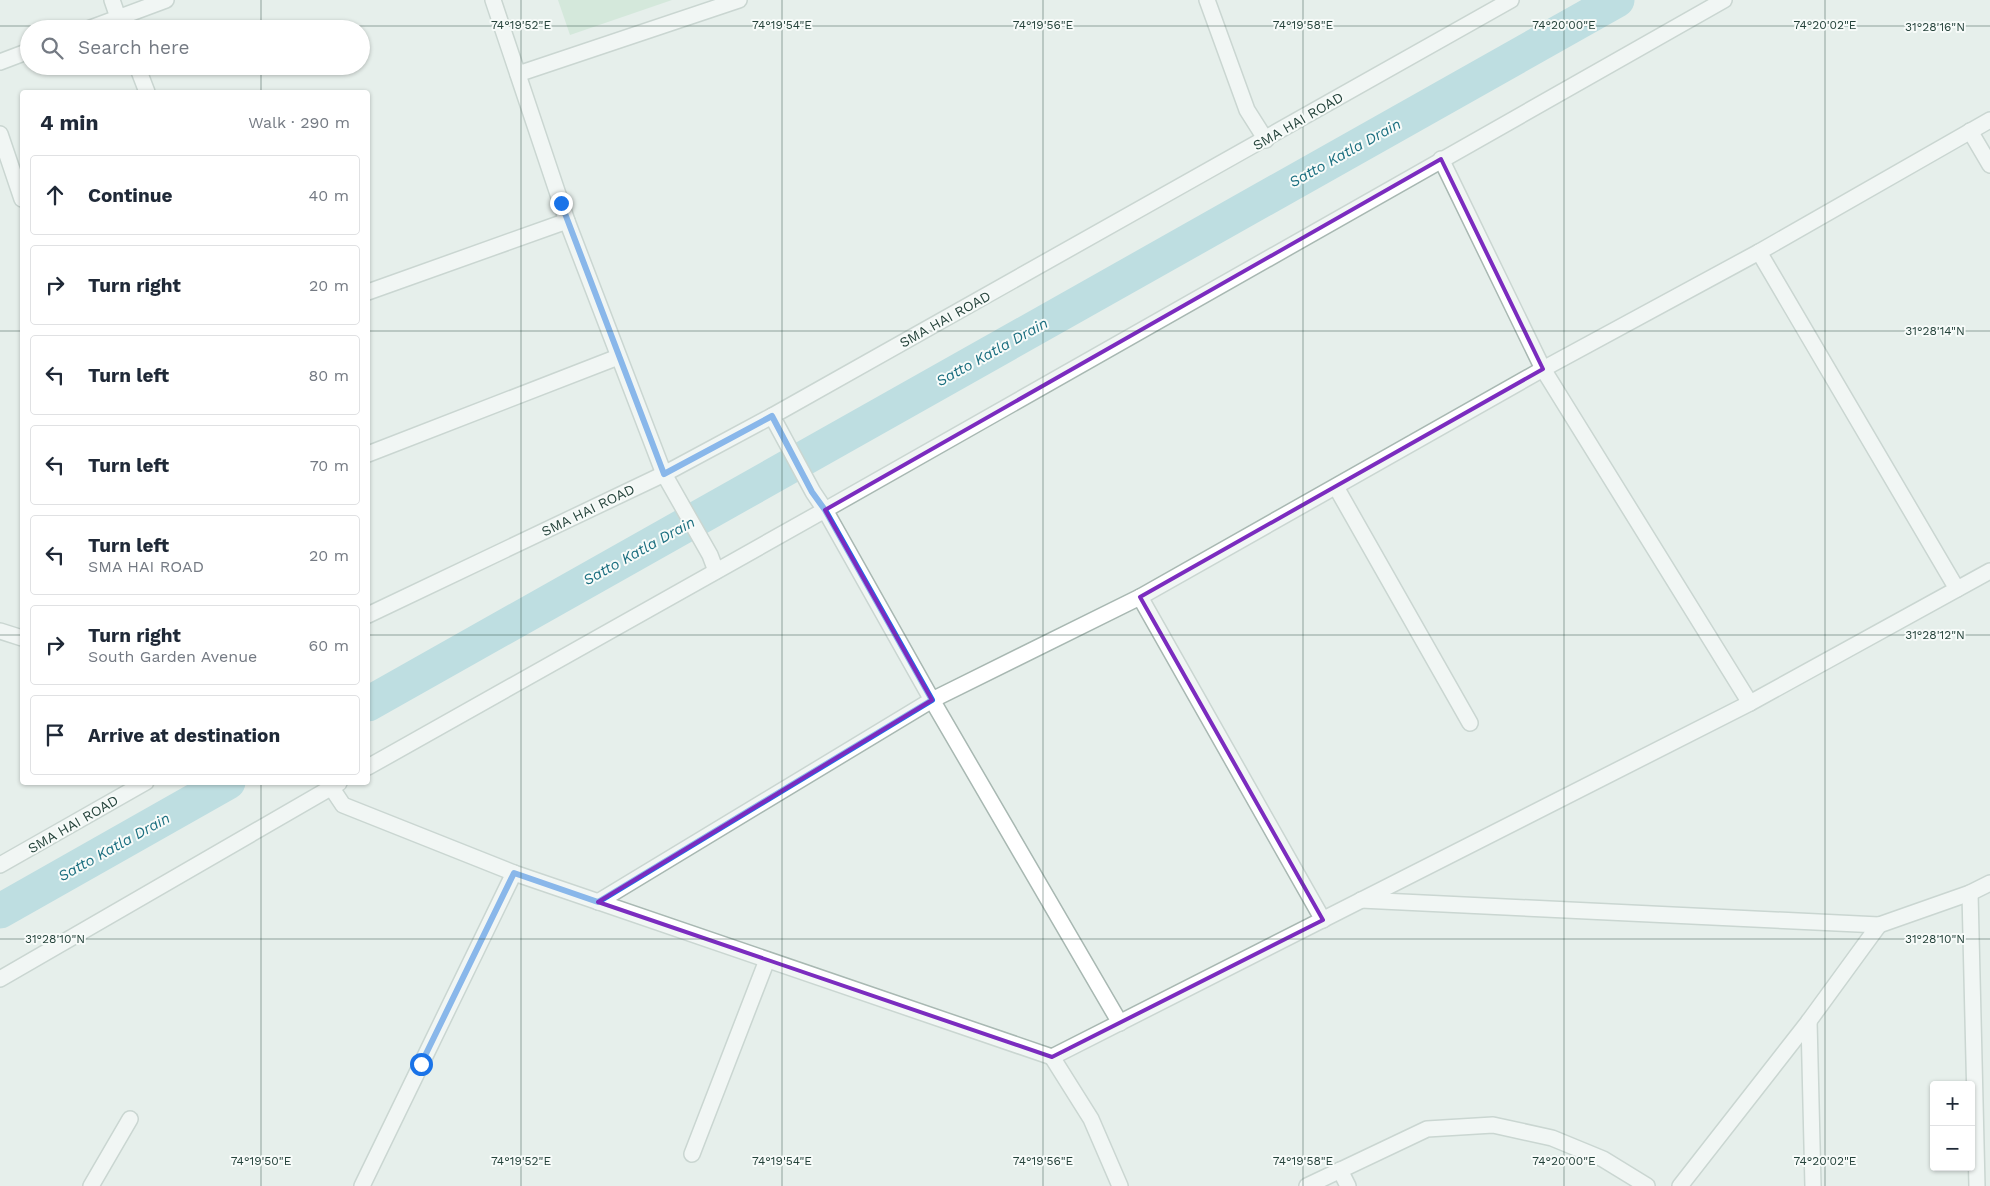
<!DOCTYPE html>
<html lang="en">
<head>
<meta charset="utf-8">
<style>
	:root { --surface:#fff; --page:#f6f6f7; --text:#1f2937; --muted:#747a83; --line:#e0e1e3 }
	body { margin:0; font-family:"Work Sans",sans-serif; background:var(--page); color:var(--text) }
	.controls { position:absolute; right:15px; bottom:15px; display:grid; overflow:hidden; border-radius:5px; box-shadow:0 1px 4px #0004 }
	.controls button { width:45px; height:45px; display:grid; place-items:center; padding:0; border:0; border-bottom:1px solid var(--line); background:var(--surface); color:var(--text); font:25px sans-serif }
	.stop { position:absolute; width:15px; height:15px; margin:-11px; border:4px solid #1a73e8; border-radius:50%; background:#fff }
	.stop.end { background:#1a73e8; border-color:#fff; box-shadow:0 1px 5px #0008 }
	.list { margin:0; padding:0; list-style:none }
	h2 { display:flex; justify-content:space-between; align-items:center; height:65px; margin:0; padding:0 20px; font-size:21px }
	h2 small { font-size:16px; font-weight:400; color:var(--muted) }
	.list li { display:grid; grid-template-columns:32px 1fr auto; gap:15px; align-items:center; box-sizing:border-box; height:80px; margin:0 10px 10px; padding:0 10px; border:1px solid var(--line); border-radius:5px }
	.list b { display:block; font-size:19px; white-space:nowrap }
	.list p { margin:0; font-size:16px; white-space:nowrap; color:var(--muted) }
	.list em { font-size:16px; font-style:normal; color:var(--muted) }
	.icon { flex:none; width:28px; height:28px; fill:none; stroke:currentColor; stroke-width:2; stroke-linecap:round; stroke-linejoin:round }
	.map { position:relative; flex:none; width:1990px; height:1186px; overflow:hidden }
	.search { position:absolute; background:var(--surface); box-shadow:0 1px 4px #0004; left:20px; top:20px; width:350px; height:55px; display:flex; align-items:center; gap:12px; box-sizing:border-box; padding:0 18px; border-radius:28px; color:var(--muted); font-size:19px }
	.panel { position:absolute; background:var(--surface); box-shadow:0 1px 4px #0004; left:20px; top:90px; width:350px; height:695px; border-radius:5px }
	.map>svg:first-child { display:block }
	.green { fill:#bfe0c8 }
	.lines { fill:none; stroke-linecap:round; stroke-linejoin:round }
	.canal { stroke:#8ec9d4; stroke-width:35 }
	.minor-casing { stroke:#a8b8b2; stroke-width:18 }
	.minor { stroke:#fff; stroke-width:15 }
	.route { stroke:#1a73e8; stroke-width:6 }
	.marked { fill:none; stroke:#7b2cbf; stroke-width:4; stroke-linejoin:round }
	.ticks { fill:none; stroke:#24423a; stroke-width:1; stroke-opacity:0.45 }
	.labels { text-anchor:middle; stroke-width:4; stroke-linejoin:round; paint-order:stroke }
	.street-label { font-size:14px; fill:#24423a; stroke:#f7fbf9 }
	.water-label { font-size:15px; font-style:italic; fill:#1c6f80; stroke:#f7fbf9 }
	.ticks-label { font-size:12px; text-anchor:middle; fill:#24423a; stroke:#f7fbf9; stroke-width:4; stroke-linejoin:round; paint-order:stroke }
</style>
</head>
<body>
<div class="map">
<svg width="1990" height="1186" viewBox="0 0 1990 1186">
	<rect width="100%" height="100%" fill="#e6efeb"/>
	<polygon class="green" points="558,0 672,0 570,35"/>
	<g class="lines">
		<g class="canal">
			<polyline points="368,704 1617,0"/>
			<polyline points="0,911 228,782"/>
		</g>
		<defs>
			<g id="minor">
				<polyline points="112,0 122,29"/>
				<polyline points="493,0 567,221 664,474 710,555 716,571"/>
				<polyline points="1207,0 1247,110 1266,140"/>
				<polyline points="88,29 166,0"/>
				<polyline points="0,62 29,51"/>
				<polyline points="137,66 147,92"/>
				<polyline points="518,74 739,0"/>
				<polyline points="1970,131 1990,165"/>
				<polyline points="0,134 22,199"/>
				<polyline points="1441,159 1543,369 1750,703"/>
				<polyline points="1759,252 1957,589"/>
				<polyline points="368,292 567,221"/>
				<polyline points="772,416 813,492 825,510 932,700 1120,1023"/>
				<polyline points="368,454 618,357"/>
				<polyline points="1336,487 1470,723"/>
				<polyline points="1140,597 1323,920"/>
				<polyline points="368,615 664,474 772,416 1511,0"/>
				<polyline points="0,631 22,638"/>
				<polyline points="368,767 825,510 1724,0"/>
				<polyline points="330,782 331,787 343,805 514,873 1052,1057 1750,703 1990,571"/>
				<polyline points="0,865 146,782"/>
				<polyline points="1970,893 1977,1186"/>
				<polyline points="1361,900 1879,925 1970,893 1990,883"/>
				<polyline points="598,902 932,700 1140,597 1543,369 1759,252 1990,120"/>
				<polyline points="0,979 339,783"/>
				<polyline points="1809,1021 1813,1186"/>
				<polyline points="1052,1057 1091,1119 1120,1186"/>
				<polyline points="692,1154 767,960"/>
				<polyline points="1340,1170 1348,1186"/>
				<polyline points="91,1186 130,1119"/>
				<polyline points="362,1186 514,873"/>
				<polyline points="1307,1186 1427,1129 1493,1125 1552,1138 1603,1159 1647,1186"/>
				<polyline points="1680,1186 1809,1021 1879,925"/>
			</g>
		</defs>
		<use href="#minor" class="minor-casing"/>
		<use href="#minor" class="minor"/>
	</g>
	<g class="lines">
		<polyline class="route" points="421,1064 514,873 598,902 932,700 825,510 812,492 772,416 664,474 561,203"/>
	</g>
	<path d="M0 0H1990V1186H0ZM1441 159 1543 369 1140 597 1323 920 1052 1057 598 902 932 700 825 510Z" fill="#e6efeb" fill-opacity=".55" fill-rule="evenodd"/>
	<path class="marked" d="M1441 159 1543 369 1140 597 1323 920 1052 1057 598 902 932 700 825 510Z"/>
	<path class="ticks" d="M261 0V29M521 0V1186M782 0V1186M1043 0V1186M1303 0V1186M1564 0V1186M1825 0V1186M0 26H1990M261 66V92M0 331H22M368 331H1990M0 635H22M368 635H1990M261 782V1186M0 939H1990"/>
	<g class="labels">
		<g class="street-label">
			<text transform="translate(1298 121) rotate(-30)" y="5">SMA HAI ROAD</text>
			<text transform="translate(945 319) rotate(-29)" y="5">SMA HAI ROAD</text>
			<text transform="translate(588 510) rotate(-26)" y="5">SMA HAI ROAD</text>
			<text transform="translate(73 824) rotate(-30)" y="5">SMA HAI ROAD</text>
		</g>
		<g class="water-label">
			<text transform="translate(1345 153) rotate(-29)" y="5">Satto Katla Drain</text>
			<text transform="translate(992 352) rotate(-29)" y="5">Satto Katla Drain</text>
			<text transform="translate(639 551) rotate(-29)" y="5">Satto Katla Drain</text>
			<text transform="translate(114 847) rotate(-29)" y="5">Satto Katla Drain</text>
		</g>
	</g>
	<g class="ticks-label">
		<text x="521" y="29">74°19'52"E</text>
		<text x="782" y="29">74°19'54"E</text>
		<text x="1043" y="29">74°19'56"E</text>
		<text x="1303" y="29">74°19'58"E</text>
		<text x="1564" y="29">74°20'00"E</text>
		<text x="1825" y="29">74°20'02"E</text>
		<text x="1935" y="31">31°28'16"N</text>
		<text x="1935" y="335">31°28'14"N</text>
		<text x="1935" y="639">31°28'12"N</text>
		<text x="55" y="943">31°28'10"N</text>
		<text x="1935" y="943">31°28'10"N</text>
		<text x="261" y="1165">74°19'50"E</text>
		<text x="521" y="1165">74°19'52"E</text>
		<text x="782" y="1165">74°19'54"E</text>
		<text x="1043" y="1165">74°19'56"E</text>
		<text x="1303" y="1165">74°19'58"E</text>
		<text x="1564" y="1165">74°20'00"E</text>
		<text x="1825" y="1165">74°20'02"E</text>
	</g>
</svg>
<div class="controls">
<button>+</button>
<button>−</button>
</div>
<div class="stop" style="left:421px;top:1064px"></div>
<div class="stop end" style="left:561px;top:203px"></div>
<div class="search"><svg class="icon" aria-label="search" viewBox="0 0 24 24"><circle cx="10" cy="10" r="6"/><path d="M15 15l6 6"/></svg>Search here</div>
<section class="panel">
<h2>4 min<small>Walk · 290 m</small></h2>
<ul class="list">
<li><svg class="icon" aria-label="ahead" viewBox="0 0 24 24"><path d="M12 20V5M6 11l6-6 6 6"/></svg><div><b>Continue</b></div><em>40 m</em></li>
<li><svg class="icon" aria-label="right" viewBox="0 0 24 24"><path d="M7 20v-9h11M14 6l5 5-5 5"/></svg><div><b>Turn right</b></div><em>20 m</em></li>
<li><svg class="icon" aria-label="left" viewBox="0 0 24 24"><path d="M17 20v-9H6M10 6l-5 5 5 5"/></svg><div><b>Turn left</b></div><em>80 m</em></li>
<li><svg class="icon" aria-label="left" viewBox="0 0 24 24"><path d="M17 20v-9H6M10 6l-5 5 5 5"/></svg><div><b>Turn left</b></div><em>70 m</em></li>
<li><svg class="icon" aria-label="left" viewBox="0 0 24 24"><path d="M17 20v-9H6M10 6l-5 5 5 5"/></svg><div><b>Turn left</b><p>SMA HAI ROAD</p></div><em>20 m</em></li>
<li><svg class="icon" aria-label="right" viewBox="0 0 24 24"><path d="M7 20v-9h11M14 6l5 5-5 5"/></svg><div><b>Turn right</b><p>South Garden Avenue</p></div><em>60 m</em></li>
<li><svg class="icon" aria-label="arrive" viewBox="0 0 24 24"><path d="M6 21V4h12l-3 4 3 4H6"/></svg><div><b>Arrive at destination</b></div></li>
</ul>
</section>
</div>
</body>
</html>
